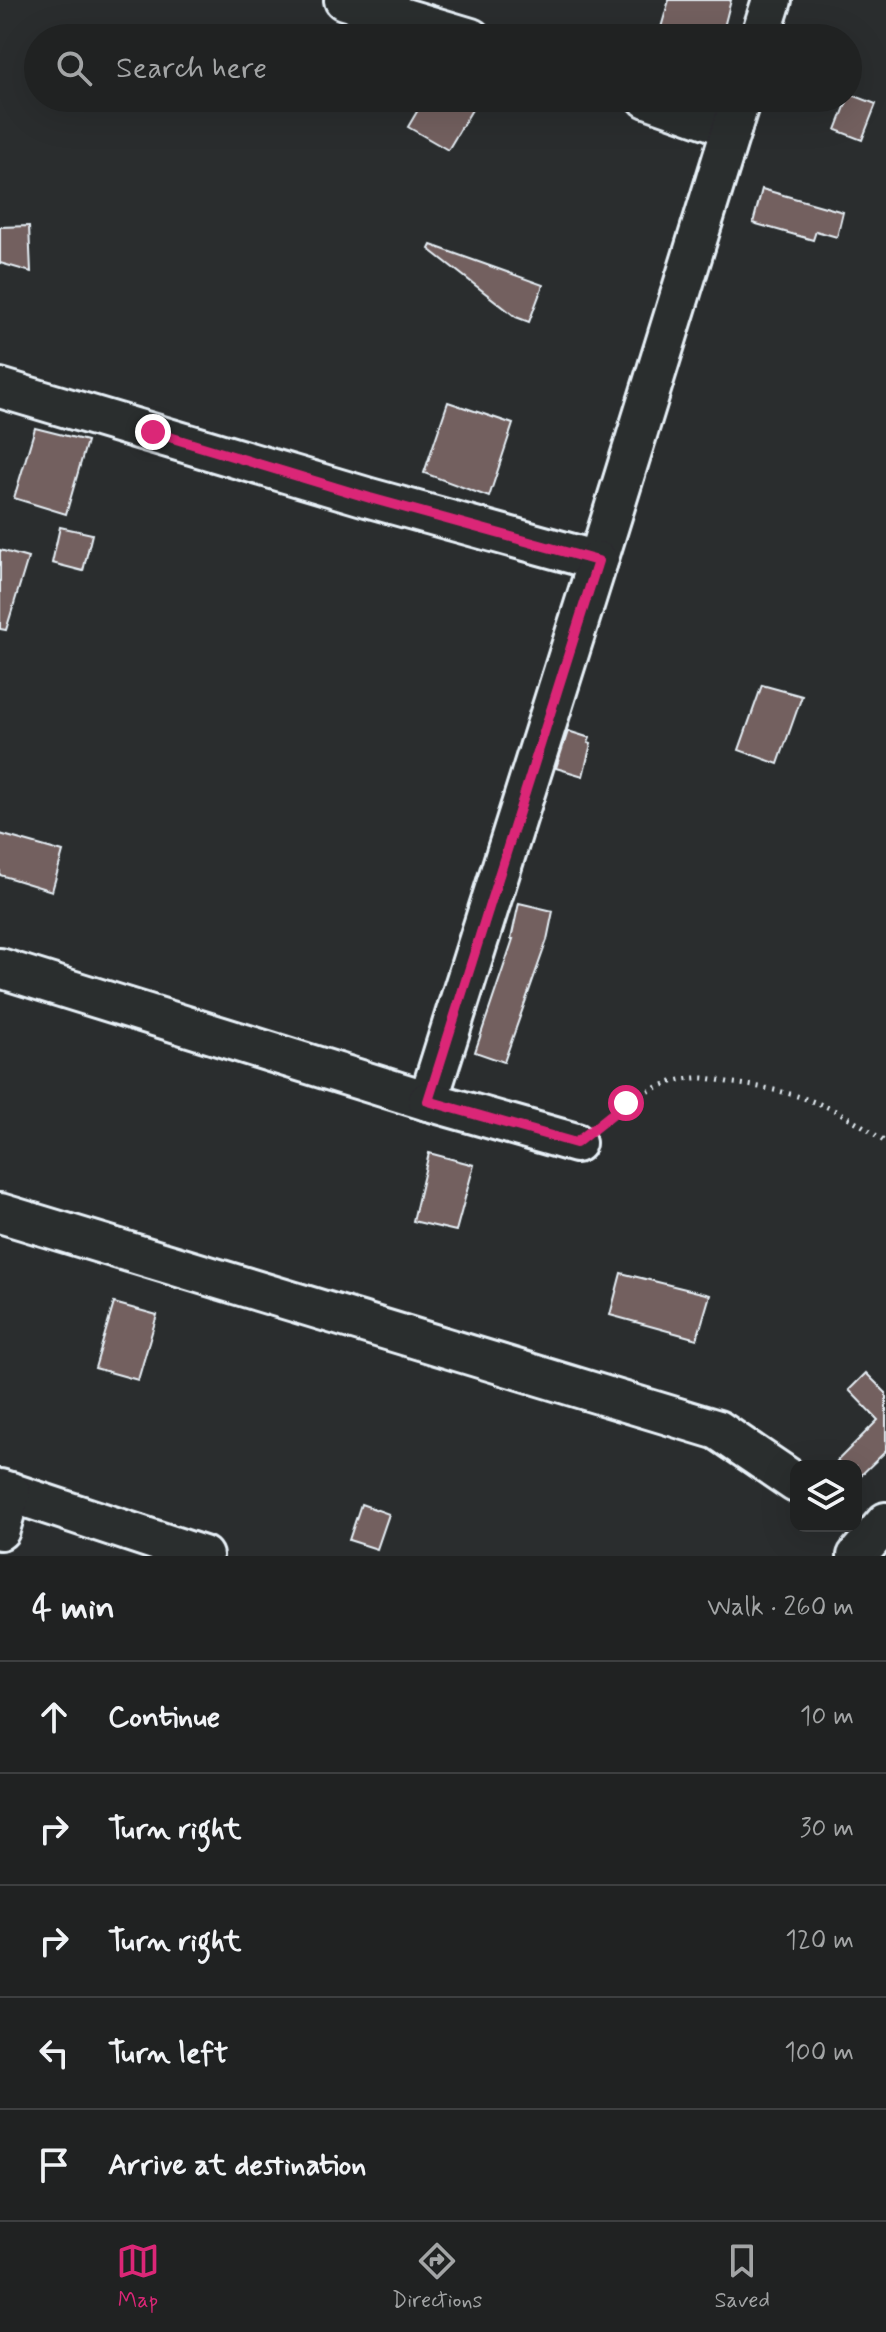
<!DOCTYPE html>
<html lang="en">
<head>
<meta charset="utf-8">
<style>
	:root { --surface:#202222; --page:#282a2a; --text:#f1f3f6; --muted:#a2a4a5; --line:#3d3f40; --accent:#db2777 }
	body { margin:0; font-family:Mynerve,sans-serif; background:var(--page); color:var(--text) }
	.controls { position:absolute; right:24px; bottom:24px; display:grid; overflow:hidden; border-radius:16px; box-shadow:0 8px 32px #0002 }
	.controls button { width:72px; height:72px; display:grid; place-items:center; padding:0; border:0; border-bottom:2px solid var(--line); background:var(--surface); color:var(--text); font:40px sans-serif }
	.stop { position:absolute; width:24px; height:24px; margin:-18px; border:6px solid #db2777; border-radius:50%; background:#fff }
	.stop.end { background:#db2777; border-color:#fff; box-shadow:0 2px 8px #0008 }
	.list { margin:0; padding:0; list-style:none }
	h2 { display:flex; justify-content:space-between; align-items:center; height:104px; margin:0; padding:0 32px; font-size:34px }
	h2 small { font-size:26px; font-weight:400; color:var(--muted) }
	.list li { display:grid; grid-template-columns:52px 1fr auto; gap:24px; align-items:center; box-sizing:border-box; height:112px; padding:0 32px; border-top:2px solid var(--line) }
	.list b { display:block; font-size:30px; white-space:nowrap }
	.list em { font-size:26px; font-style:normal; color:var(--muted) }
	.icon { flex:none; width:44px; height:44px; fill:none; stroke:currentColor; stroke-width:2; stroke-linecap:round; stroke-linejoin:round }
	.map { position:relative; flex:none; width:886px; height:1556px; overflow:hidden }
	.search { position:absolute; background:var(--surface); box-shadow:0 8px 32px #0002; left:24px; right:24px; top:24px; height:88px; display:flex; align-items:center; gap:20px; box-sizing:border-box; padding:0 28px; border-radius:44px; color:var(--muted); font-size:30px }
	.sheet { height:664px; background:var(--surface) }
	nav { display:flex; justify-content:space-around; align-items:center; box-sizing:border-box; height:112px; border-top:2px solid var(--line); background:var(--surface); font-size:22px; color:var(--muted) }
	nav a { display:grid; justify-items:center; gap:4px }
	nav .on { color:var(--accent) }
	.map>svg:first-child { display:block }
	.building { fill:#73605e; stroke:#e8f1f8; stroke-width:2 }
	.lines { fill:none; stroke-linecap:round; stroke-linejoin:round }
	.minor-casing { stroke:#e8f1f8; stroke-width:44 }
	.path { stroke:#e8f1f8; stroke-width:5; stroke-dasharray:2 6; stroke-linecap:butt }
	.minor { stroke:#2a2d2e; stroke-width:38 }
	.route { stroke:#db2777; stroke-width:10 }
</style>
</head>
<body>
<div class="map">
<svg width="886" height="1556" viewBox="0 0 886 1556">
	<rect width="100%" height="100%" fill="#2a2d2e"/>
	<filter id="ink" filterUnits="userSpaceOnUse"><feTurbulence type="fractalNoise" baseFrequency=".0125" numOctaves="2"/><feDisplacementMap in="SourceGraphic" scale="16" xChannelSelector="R" yChannelSelector="G"/><feConvolveMatrix kernelMatrix="1 2 1 2 8 2 1 2 1" color-interpolation-filters="sRGB"/></filter>
	<g filter="url(#ink)">
		<g class="building">
			<polygon points="669,0 731,0 722,35 709,31 708,38 658,38"/>
			<polygon points="340,22 366,30 364,38 336,38"/>
			<polygon points="850,94 876,104 862,140 836,130"/>
			<polygon points="425,98 479,98 448,150 408,127"/>
			<polygon points="762,189 843,212 837,237 816,231 813,240 753,223"/>
			<polygon points="29,226 31,272 0,263 0,227"/>
			<polygon points="431,245 543,285 529,322 516,317 429,249"/>
			<polygon points="448,402 513,424 489,497 424,473"/>
			<polygon points="35,428 87,441 66,514 14,498"/>
			<polygon points="60,527 92,534 83,571 52,563"/>
			<polygon points="0,550 28,558 6,630 0,629"/>
			<polygon points="762,685 802,696 778,764 739,750"/>
			<polygon points="568,731 590,738 588,743 591,744 583,776 556,768"/>
			<polygon points="0,834 63,852 52,891 0,875"/>
			<polygon points="519,903 553,911 547,940 504,1062 475,1052 513,939 511,939"/>
			<polygon points="429,1153 474,1165 456,1231 413,1221"/>
			<polygon points="621,1273 710,1295 697,1339 610,1315"/>
			<polygon points="114,1303 157,1315 138,1380 95,1368"/>
			<polygon points="866,1373 886,1393 886,1451 856,1480 856,1466 842,1466 837,1461 878,1420 849,1390"/>
			<polygon points="361,1504 389,1514 377,1549 349,1540"/>
		</g>
		<g class="lines">
			<defs>
				<g id="minor">
					<polyline points="344,0 471,38"/>
					<polyline points="760,38 772,0"/>
					<polyline points="647,98 732,128"/>
					<polyline points="0,388 370,498 598,561 741,98"/>
					<polyline points="0,968 428,1101 598,561"/>
					<polyline points="428,1101 576,1143"/>
					<polyline points="0,1213 718,1430 796,1483"/>
					<polyline points="0,1489 203,1556"/>
					<polyline points="0,1530 11,1492"/>
					<polyline points="857,1556 886,1522"/>
				</g>
			</defs>
			<use href="#minor" class="minor-casing"/>
			<path class="path" d="M601 1121C627 1102 662 1079 696 1078 708 1077 721 1081 733 1083 790 1090 841 1106 886 1143"/>
			<use href="#minor" class="minor"/>
		</g>
	</g>
	<g class="lines" filter="url(#ink)">
		<polyline class="route" points="153,432 370,498 598,561 428,1101 576,1143 626,1103"/>
	</g>
</svg>
<div class="controls">
<button><svg class="icon" aria-label="layers" viewBox="0 0 24 24"><path d="M12 4l9 5-9 5-9-5zM3 14l9 5 9-5"/></svg></button>
</div>
<div class="stop" style="left:626px;top:1103px"></div>
<div class="stop end" style="left:153px;top:432px"></div>
<div class="search"><svg class="icon" aria-label="search" viewBox="0 0 24 24"><circle cx="10" cy="10" r="6"/><path d="M15 15l6 6"/></svg>Search here</div>
</div>
<section class="sheet">
<h2>4 min<small>Walk · 260 m</small></h2>
<ul class="list">
<li><svg class="icon" aria-label="ahead" viewBox="0 0 24 24"><path d="M12 20V5M6 11l6-6 6 6"/></svg><div><b>Continue</b></div><em>10 m</em></li>
<li><svg class="icon" aria-label="right" viewBox="0 0 24 24"><path d="M7 20v-9h11M14 6l5 5-5 5"/></svg><div><b>Turn right</b></div><em>30 m</em></li>
<li><svg class="icon" aria-label="right" viewBox="0 0 24 24"><path d="M7 20v-9h11M14 6l5 5-5 5"/></svg><div><b>Turn right</b></div><em>120 m</em></li>
<li><svg class="icon" aria-label="left" viewBox="0 0 24 24"><path d="M17 20v-9H6M10 6l-5 5 5 5"/></svg><div><b>Turn left</b></div><em>100 m</em></li>
<li><svg class="icon" aria-label="arrive" viewBox="0 0 24 24"><path d="M6 21V4h12l-3 4 3 4H6"/></svg><div><b>Arrive at destination</b></div></li>
</ul>
</section>
<nav>
<a class="on"><svg class="icon" aria-label="map" viewBox="0 0 24 24"><path d="M3 6l6-2 6 2 6-2v14l-6 2-6-2-6 2zM9 4v14M15 6v14"/></svg>Map</a>
<a><svg class="icon" aria-label="directions" viewBox="0 0 24 24"><path d="M12 3l9 9-9 9-9-9zM9 14v-3h6M13 9l2 2-2 2"/></svg>Directions</a>
<a><svg class="icon" aria-label="saved" viewBox="0 0 24 24"><path d="M7 4h10v16l-5-4-5 4z"/></svg>Saved</a>
</nav>
</body>
</html>
